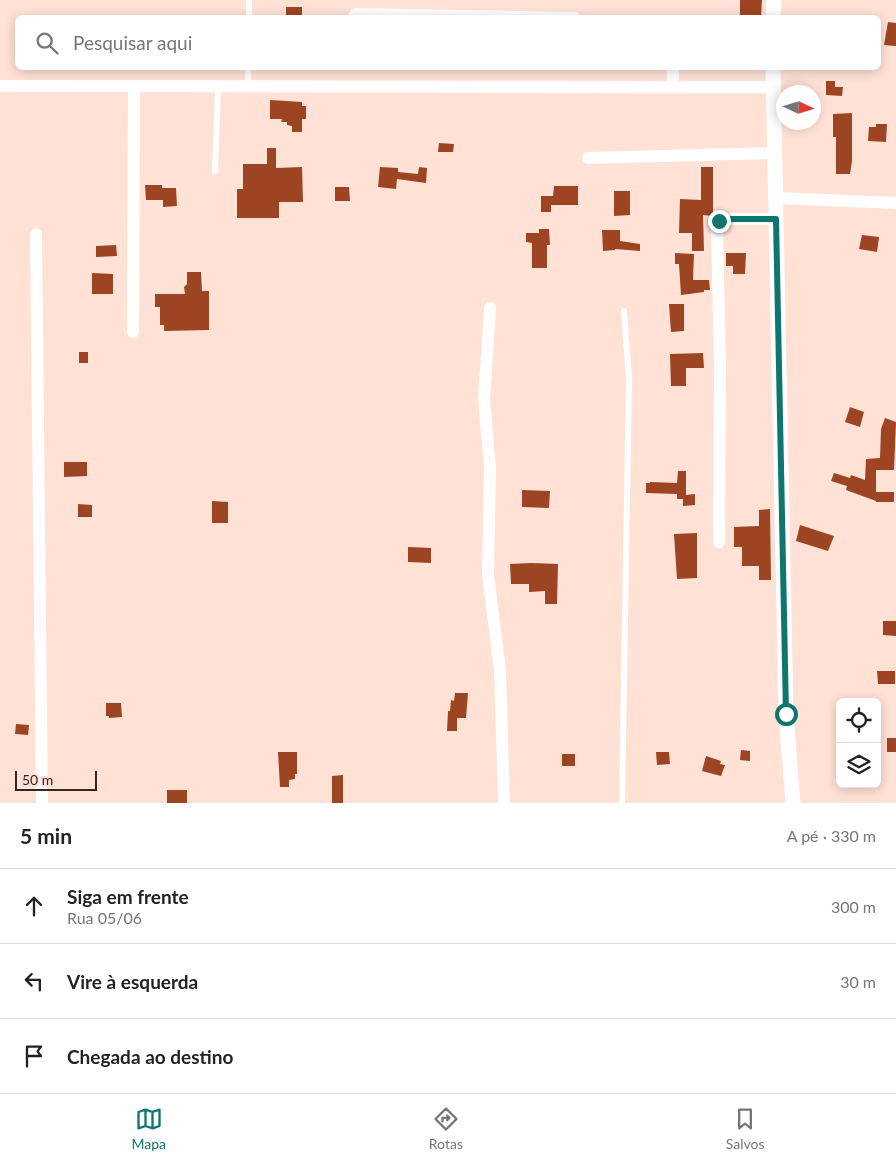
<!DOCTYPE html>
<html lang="pt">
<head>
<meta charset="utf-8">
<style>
	:root { --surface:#fff; --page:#f2f2f2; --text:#222; --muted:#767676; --line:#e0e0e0; --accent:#0f766e }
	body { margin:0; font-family:Lato,sans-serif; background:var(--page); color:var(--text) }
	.controls { position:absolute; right:15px; bottom:15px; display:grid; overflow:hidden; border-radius:8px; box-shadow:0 2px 12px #0003 }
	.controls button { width:45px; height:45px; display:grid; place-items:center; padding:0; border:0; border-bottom:1px solid var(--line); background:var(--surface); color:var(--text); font:25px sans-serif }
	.compass { position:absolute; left:776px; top:85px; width:45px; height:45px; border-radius:50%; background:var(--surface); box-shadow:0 2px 12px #0003; rotate:94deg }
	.scale { position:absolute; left:15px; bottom:12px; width:82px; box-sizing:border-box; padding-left:5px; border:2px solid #322723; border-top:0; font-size:14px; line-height:18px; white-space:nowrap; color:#322723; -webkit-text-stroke:4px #ffe1d6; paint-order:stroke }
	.stop { position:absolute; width:15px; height:15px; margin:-11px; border:4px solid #0f766e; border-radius:50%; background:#fff }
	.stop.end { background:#0f766e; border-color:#fff; box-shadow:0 1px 5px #0008 }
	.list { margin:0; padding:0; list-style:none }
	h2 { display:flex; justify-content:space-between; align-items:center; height:65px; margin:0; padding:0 20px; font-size:21px }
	h2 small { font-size:16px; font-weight:400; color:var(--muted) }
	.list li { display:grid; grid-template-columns:32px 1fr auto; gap:15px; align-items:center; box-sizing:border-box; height:75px; padding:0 20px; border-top:1px solid var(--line) }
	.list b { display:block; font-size:19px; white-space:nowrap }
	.list p { margin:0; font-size:16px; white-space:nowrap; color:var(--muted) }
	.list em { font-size:16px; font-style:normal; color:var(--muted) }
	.icon { flex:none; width:28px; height:28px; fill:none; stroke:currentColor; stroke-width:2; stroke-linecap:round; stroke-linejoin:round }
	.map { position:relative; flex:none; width:896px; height:803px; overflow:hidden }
	.search { position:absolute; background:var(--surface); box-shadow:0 2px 12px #0003; left:15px; right:15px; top:15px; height:55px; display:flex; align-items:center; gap:12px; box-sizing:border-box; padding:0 18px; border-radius:8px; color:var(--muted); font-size:19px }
	.sheet { height:290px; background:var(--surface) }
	nav { display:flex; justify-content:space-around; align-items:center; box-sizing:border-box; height:70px; border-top:1px solid var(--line); background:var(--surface); font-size:14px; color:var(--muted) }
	nav a { display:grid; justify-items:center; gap:2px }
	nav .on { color:var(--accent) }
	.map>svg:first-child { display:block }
	.building { fill:#9d4423 }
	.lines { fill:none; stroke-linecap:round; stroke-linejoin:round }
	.service { stroke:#fff; stroke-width:6 }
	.minor { stroke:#fff; stroke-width:12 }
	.tertiary { stroke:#fff; stroke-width:15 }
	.route { stroke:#0f766e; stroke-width:6 }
</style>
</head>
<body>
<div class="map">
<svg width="896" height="803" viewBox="0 0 896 803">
	<rect width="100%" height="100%" fill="#ffe1d6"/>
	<g class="building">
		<polygon points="740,0 762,0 761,18 740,18"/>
		<rect x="286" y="7" width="16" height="11"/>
		<polygon points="888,22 896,23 896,46 884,45"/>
		<polygon points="826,81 835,81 835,87 843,87 842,96 826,95"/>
		<polygon points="270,100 302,102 302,106 306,106 306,119 302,119 302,132 292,132 292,126 287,125 287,122 281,122 282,119 270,119"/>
		<polygon points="852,113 852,161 850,174 836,174 836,137 833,137 833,114"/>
		<polygon points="876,124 887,124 886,142 868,141 869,127 876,127"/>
		<polygon points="439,143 454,144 453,152 438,152"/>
		<polygon points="267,148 276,148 276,168 302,167 303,202 279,202 279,218 237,218 237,189 243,189 243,164 267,164"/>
		<polygon points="380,167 398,168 398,172 418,174 419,167 427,168 426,183 397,179 396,189 378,187"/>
		<polygon points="701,167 713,167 713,216 703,215 704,251 692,251 692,233 679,233 680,199 701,200"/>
		<polygon points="145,185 162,185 162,188 176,188 177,206 163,207 163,200 146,200"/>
		<polygon points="554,186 578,186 578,205 551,205 551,212 541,212 541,196 553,196"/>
		<polygon points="335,187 349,187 350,201 335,201"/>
		<polygon points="614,191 630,191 630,215 614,216"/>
		<polygon points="539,229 549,229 550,245 547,245 547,268 532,268 532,243 526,242 526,233 539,233"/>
		<polygon points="602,230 620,230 620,241 640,244 640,251 615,249 615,250 603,251"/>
		<polygon points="862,235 879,237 877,252 859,249"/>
		<polygon points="116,245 117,256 96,257 96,246"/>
		<polygon points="675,253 694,254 693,280 709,280 710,290 704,290 704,292 681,295 679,264 675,264"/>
		<polygon points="726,253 746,253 745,274 733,274 733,266 726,266"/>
		<polygon points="187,272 201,272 202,291 209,291 209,330 164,331 164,325 160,325 160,307 155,307 155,294 185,294 184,287 187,284"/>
		<polygon points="92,273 113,274 113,294 92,294"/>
		<polygon points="669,304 684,304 684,331 671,332"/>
		<rect x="79" y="352" width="9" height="11"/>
		<polygon points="703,353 704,368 686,368 686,386 671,386 670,354"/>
		<polygon points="850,407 864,412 860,427 845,422"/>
		<polygon points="885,418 896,422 894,470 876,470 876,492 894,492 894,502 876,502 876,501 846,490 847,486 831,481 834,473 850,478 851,475 865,480 866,459 880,458 881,429"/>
		<polygon points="64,462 87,462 87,476 64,477"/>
		<polygon points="678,471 686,471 686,495 695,494 695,505 683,506 683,499 677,499 677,494 646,493 646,483 650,483 650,482 677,483"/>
		<polygon points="522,490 550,491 549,508 522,507"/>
		<polygon points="212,501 228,502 228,523 212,523"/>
		<polygon points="78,504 92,505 92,517 78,517"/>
		<polygon points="770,509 771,580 759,580 759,566 742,566 742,547 734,547 734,527 759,526 759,510"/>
		<polygon points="800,525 834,536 828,551 796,541"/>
		<polygon points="697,533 697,578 677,579 674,534"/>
		<polygon points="408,547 431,548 431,563 408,562"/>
		<polygon points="531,563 558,564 557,604 545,604 545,591 529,592 529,584 511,584 510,564"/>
		<polygon points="883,621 896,621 896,636 883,635"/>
		<polygon points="877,671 895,671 895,684 878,684"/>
		<polygon points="455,693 468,693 466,718 457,718 457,731 447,731 448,711 450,711 451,700 454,701"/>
		<polygon points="106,703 121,703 122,717 109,718 109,716 106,716"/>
		<polygon points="16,724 29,725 28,735 15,734"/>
		<rect x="887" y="738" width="9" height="14"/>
		<polygon points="741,750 750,751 750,761 740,760"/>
		<polygon points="278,752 297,752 297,774 295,774 295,779 289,780 289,787 280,787"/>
		<polygon points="656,752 669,752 670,764 657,765"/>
		<rect x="562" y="754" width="13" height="12"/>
		<polygon points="706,756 721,761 720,764 725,765 721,776 702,771"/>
		<polygon points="343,775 343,803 332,803 332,776"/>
		<rect x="167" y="790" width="20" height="13"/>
	</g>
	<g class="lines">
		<g class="service">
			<polyline points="249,18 249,0"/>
			<polyline points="248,86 248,68"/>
			<polyline points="215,171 218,86"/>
			<polyline points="622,803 629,379 624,311"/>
		</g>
		<g class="minor">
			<polyline points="355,14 575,18"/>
			<polyline points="0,86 772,87"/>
			<polyline points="673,87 673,68"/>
			<polyline points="588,158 775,153"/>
			<polyline points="776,198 896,203"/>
			<polyline points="36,234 42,803"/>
			<polyline points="490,308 484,399 490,467 488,575 500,670 504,803"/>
			<polyline points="133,332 134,86"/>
			<polyline points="719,542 720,365 717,228 719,221 725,219 776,219"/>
		</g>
		<g class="tertiary">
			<polyline points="773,18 774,0"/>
			<polyline points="773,68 786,714 793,803"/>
		</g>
	</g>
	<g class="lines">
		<polyline class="route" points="719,221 725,219 776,219 786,714"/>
	</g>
</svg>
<div class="controls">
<button><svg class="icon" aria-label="locate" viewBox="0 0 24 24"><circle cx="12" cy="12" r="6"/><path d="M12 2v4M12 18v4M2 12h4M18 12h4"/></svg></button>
<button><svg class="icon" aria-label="layers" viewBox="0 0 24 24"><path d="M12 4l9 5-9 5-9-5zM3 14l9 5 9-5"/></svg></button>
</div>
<svg class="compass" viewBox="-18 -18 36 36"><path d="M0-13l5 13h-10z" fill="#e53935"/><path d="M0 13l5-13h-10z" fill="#767676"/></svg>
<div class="scale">50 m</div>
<div class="stop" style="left:786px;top:714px"></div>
<div class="stop end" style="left:719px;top:221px"></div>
<div class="search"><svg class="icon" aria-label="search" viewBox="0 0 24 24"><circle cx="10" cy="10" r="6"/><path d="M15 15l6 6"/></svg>Pesquisar aqui</div>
</div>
<section class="sheet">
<h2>5 min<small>A pé · 330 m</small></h2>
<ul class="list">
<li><svg class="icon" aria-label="ahead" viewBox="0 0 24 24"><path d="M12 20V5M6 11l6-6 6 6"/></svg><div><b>Siga em frente</b><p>Rua 05/06</p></div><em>300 m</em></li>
<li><svg class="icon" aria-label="left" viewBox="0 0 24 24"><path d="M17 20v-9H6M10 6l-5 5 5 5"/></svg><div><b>Vire à esquerda</b></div><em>30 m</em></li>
<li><svg class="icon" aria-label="arrive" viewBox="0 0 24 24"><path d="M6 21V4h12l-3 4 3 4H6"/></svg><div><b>Chegada ao destino</b></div></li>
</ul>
</section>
<nav>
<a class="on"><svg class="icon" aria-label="map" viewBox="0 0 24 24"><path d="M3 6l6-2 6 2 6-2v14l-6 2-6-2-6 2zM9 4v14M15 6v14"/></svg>Mapa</a>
<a><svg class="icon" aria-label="directions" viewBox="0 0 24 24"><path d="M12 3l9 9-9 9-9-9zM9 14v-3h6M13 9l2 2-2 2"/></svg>Rotas</a>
<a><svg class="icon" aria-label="saved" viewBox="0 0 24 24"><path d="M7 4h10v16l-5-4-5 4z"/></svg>Salvos</a>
</nav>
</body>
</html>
